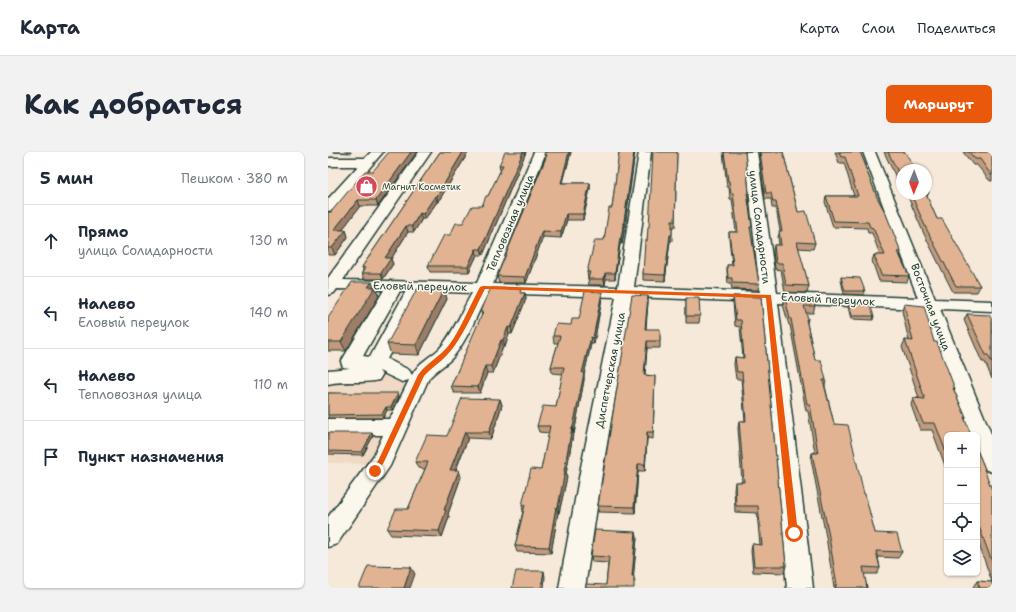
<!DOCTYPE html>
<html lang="ru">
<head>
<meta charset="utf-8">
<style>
	:root { --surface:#fff; --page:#f2f2f3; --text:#1f2937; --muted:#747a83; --line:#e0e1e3; --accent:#ea580c }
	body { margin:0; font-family:"Shantell Sans",sans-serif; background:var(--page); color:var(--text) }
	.controls { position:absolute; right:12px; bottom:12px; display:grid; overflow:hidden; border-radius:6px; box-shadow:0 1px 3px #0004 }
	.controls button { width:36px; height:36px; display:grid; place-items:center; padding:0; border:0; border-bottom:1px solid var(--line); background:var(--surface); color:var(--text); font:20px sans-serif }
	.compass { position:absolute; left:568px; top:12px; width:36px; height:36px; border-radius:50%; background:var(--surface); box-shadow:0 1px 3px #0004; rotate:181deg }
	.stop { position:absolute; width:12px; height:12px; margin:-9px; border:3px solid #ea580c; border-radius:50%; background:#fff }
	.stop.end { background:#ea580c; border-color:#fff; box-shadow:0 1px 4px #0008 }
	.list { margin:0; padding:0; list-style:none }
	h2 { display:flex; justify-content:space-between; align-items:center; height:52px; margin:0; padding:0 16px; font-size:17px }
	h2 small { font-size:13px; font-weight:400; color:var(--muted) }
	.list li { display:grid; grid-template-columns:26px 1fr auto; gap:12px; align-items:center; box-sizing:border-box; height:72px; padding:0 16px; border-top:1px solid var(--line) }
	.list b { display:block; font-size:15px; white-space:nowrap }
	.list p { margin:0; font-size:13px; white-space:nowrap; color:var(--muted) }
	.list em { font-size:13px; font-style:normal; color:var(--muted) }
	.icon { flex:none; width:22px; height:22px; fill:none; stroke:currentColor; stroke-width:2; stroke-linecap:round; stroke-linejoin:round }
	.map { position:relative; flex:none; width:664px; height:436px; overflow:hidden; border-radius:6px }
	header { display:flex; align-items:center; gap:24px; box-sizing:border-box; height:56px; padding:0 20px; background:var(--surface); border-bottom:1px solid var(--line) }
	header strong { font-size:19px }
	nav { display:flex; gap:22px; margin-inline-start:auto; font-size:14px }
	.intro { display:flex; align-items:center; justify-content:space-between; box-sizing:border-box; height:96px; padding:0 24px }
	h1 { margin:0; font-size:28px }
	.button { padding:10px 18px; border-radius:6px; background:var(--accent); color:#fff; font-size:14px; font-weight:700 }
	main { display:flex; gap:24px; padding:0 24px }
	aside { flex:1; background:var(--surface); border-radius:6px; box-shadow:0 1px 3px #0004 }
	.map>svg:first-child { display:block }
	.built { fill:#f0d9c5 }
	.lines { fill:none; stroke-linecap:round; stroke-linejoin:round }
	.minor-casing { stroke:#1f3d34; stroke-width:3 }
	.minor { fill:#fbf7ec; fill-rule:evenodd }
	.wall { fill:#c29a7e; stroke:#1f3d34 }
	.shaded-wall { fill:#9e7d67; stroke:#1f3d34 }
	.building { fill:#e2b393; stroke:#1f3d34 }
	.route { fill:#ea580c }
	.labels { text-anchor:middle; stroke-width:3; stroke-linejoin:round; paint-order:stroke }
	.far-poi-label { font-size:9px; fill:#1f3d34; stroke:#fbf7ec; text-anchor:start }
	.street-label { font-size:11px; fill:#1f3d34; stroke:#fbf7ec }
</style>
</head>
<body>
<header>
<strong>Карта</strong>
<nav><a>Карта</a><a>Слои</a><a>Поделиться</a></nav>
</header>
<div class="intro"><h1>Как добраться</h1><a class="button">Маршрут</a></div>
<main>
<aside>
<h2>5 мин<small>Пешком · 380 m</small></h2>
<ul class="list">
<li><svg class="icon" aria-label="ahead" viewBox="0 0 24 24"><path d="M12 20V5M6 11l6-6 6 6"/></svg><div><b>Прямо</b><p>улица Солидарности</p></div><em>130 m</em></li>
<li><svg class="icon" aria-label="left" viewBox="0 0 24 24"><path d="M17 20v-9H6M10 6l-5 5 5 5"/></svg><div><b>Налево</b><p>Еловый переулок</p></div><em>140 m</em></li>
<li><svg class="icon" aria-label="left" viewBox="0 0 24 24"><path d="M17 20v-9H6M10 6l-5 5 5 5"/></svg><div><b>Налево</b><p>Тепловозная улица</p></div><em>110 m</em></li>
<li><svg class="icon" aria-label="arrive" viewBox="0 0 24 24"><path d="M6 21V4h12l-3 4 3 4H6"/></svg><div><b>Пункт назначения</b></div></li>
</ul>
</aside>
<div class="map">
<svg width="664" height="436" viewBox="0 0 664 436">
	<rect width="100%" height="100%" fill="#f6e9da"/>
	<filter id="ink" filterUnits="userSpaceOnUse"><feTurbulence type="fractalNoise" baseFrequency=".025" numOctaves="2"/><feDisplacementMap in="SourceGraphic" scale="8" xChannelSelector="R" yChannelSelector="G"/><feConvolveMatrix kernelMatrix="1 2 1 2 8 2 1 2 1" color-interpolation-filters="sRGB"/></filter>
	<g filter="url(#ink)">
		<polygon class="built" points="0,218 88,219 43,312 0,311"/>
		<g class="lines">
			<defs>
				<g id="minor">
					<polygon points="43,0 55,0 5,58 0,59 0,47 30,14 0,14 0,6 37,6"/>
					<path d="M91 0H103L15 128 149 131 206 0H218L165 132 290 135 311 0H323L306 135 432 140 417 0H429L449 141 590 146 535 0H547L607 147 664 149V159L612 157 664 284V320L656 317C650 305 649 296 649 283H642L594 157 450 151 485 436H459L433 150 304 145 275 315 257 436H231L253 315 288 145 160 141C149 162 140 187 125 205 118 213 108 218 101 226L62 314 9 392 0 395V365L46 303 55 283H0V267H62L83 224 81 228 74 230 51 219 54 223 51 228C34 232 17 228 0 232V218L22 216 15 215 13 210 56 138 9 137 6 141 0 143V126ZM72 139H78L42 205 35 204ZM94 139 144 141C134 158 124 184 111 197 101 206 90 211 84 223L81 218 59 207Z"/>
				</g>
			</defs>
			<use href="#minor" class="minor-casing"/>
			<use href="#minor" class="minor"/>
		</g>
		<g class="wall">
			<polygon points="4,0 23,0 23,1"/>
			<polygon points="112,0 140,0 140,1 110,50 109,50 97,67 94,67 86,80 80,80 63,107 65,112 55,127 36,127 34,121 35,118 34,115"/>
			<polygon points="198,0 155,103 149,103 141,120 102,120 100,114 122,83 154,54 160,44 173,18 172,18 171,13"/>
			<polygon points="243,0 235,31 262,31 262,37 255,68 239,68 233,86 215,85 198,131 171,131 169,124 217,7 216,2"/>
			<polygon points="291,0 307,0 297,75 294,92 292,92 287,127 278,127 277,133 261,133 259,120 276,88 284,56"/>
			<polygon points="349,0 347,75 344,75 344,89 342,89 337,129 315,128 315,122 321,75"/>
			<polygon points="395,0 417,0 421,41 420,47 423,81 431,132 430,138 404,137 403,132 400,132 399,120 399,113 404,113 401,86 401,80 408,80 404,47 402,47 401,35 399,35"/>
			<polygon points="431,0 455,0 470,60 487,91 485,97 470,96 481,134 479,141 457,140 453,118 447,117 445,99 446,93 451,93 450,85 452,79 448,56 444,56 443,47 437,47"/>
			<polygon points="507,0 532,0 537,12 537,14 549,45 573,100 572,104 581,124 579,130 551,129 544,109 546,103 552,103 544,81 540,81 539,76 505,75 497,50 498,44 526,44 516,11 511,11"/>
			<polygon points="556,0 577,0 574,18 574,38"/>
			<polygon points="635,0 664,0 664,29 663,29 661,28 649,13 645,13"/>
			<polygon points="45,19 50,54 32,54 14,78 18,78 20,85 7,103 0,103 0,60 3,60"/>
			<polygon points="598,35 601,40 599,45 609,67 652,134 649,140 625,140 596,82 580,45 578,45 576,42 598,42"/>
			<polygon points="513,125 537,139 536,143 516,142 513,128"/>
			<polygon points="45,135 47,135 51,144 18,199 0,199 0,166"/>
			<polygon points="116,137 119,147 91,203 63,202 59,192"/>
			<polygon points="274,140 274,146 266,192 263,192 256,223 256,228 246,282 245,282 238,322 239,325 231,361 230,361 223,401 189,400 187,394 195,359 194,353 213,318 221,281 211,280 209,274 228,255 235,222 224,221 223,215 230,191 226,191 225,184 243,173 251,167"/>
			<polygon points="194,141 197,141 198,147 184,182 181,182 177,195 175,195 165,221 159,221 152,241 126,241 123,234 154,164 153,160"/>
			<polygon points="320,144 320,150 318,177 332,184 332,196 319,196 317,223 327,224 325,287 319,286 317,319 310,319 307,361 270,360 270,354"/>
			<polygon points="405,144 433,145 458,414 456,421 425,420 423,399 424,392 432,393 429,361 407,360 406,337 407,330 414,330 410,276 411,269 417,269 413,227 408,227 406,212 407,205 415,206 412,175 407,174 405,150"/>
			<polygon points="358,146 372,164 371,171 358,171"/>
			<polygon points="457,146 487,154 485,161 478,161 480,167 479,171 487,208 498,228 497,234 506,272 536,342 547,381 574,400 570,406 550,405 552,416 549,422 536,422 539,436 506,436 498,385 483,307 484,301 487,301 480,259 478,259 462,173 461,173 455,153"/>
			<polygon points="521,152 546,164 545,168 523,167 520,155"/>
			<polygon points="576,152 606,190 627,237 626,238 638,266 637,269 619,283 619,319 604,278 592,278 583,253 585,246 591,246 574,195 577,188 581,189 574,159"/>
			<polygon points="639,162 664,168 664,227 657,210 654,210 636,168"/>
			<polygon points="0,241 71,244 65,258 59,258 55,266 0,266"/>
			<polygon points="172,247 174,253 163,287 140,286 128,318 133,325 120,362 121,365 114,385 63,383 59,377 80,357 97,317 90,316 87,310 119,284"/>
			<polygon points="0,281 45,284 35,303 0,302"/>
			<polygon points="649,298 657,317 656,319 664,338 664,436 645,436 645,435 649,429 664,430 649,387"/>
			<polygon points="308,380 309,386 305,424 307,430 278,433 280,411 264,410 263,404"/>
		</g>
		<g class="shaded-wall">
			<polygon points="83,0 89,0 50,54 48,48"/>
			<polygon points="135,0 140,0 140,1 110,50 109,44"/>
			<polygon points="195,0 198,0 155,103 153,97"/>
			<polygon points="241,0 243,0 233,36 233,31"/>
			<polygon points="306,0 307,0 294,92 293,86"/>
			<polygon points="262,31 262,37 255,68 255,62"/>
			<polygon points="107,44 109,50 97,67 95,62"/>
			<polygon points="30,48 32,54 9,85 6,78"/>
			<polygon points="92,61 94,67 86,80 84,74"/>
			<polygon points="238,62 239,68 233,86 233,80"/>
			<polygon points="78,74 80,80 63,107 65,112 55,127 53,121 57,106"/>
			<polygon points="18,78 20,85 7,103 4,96"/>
			<polygon points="214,79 215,85 198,131 197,125"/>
			<polygon points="342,83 342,89 337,129 337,123"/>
			<polygon points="292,86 292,92 287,127 287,121"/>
			<polygon points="148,97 149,103 141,120 140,114"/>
			<polygon points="277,121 278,127 277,133 276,127"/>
			<polygon points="44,130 46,136 47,135 51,144 18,199 13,190 40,135"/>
			<polygon points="116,137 119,147 91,203 88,193"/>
			<polygon points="274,140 274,146 266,192 265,186"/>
			<polygon points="197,141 198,147 184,182 183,176"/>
			<polygon points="320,144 320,150 317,183 317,177"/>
			<polygon points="180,175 181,182 177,195 175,188"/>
			<polygon points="263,185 263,192 256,223 256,228 246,282 245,275 254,221"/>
			<polygon points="173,188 175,195 165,221 163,214"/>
			<polygon points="319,189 319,196 316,230 316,223"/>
			<polygon points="157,214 159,221 152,241 150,235"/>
			<polygon points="70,241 71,244 65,258 63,255"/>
			<polygon points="172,247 174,253 163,287 161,280"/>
			<polygon points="58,255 59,258 55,266 54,262"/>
			<polygon points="244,275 245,282 238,322 239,325 231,361 230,355"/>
			<polygon points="137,280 140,286 125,324 122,318"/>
			<polygon points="319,280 319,286 317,319 317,312"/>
			<polygon points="44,281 45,284 35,303 34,300"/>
			<polygon points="310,312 310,319 307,361 306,355"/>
			<polygon points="131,318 133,325 120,362 121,365 114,385 111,379 116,358"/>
			<polygon points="228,355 230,361 223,401 221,395"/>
			<polygon points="308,380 309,386 305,430 304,424"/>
			<polygon points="83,415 87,422 82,436 76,436"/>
			<polygon points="216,419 217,425 216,436 213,436"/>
		</g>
		<g class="building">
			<polygon points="61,0 83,0 48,48 30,48 6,78 18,78 4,96 0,96 0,60 3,60 37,19 45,19"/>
			<polygon points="112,0 135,0 109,44 107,44 95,62 92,61 84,74 78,74 57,106 63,106 53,121 34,121 37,116 34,115"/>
			<polygon points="177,0 195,0 153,97 148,97 140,114 100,114 116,83 122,83 128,71 135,71 144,54 154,54 158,44 160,44 175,13 171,13"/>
			<polygon points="217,0 241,0 233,31 262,31 255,62 238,62 233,80 214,79 197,125 169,124 219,3 216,2"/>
			<polygon points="291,0 306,0 296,69 293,86 292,86 287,121 277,121 276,127 260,127 262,120 259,120 267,88 276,88 281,56 284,56"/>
			<polygon points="325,0 349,0 347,69 344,69 344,83 342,83 337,123 315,122 317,89 319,89 320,75 321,75"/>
			<polygon points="396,0 417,0 421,41 419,41 424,75 422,75 431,132 404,131 404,126 400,126 399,113 405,113 401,80 410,80 405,41 403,41 401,29 400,29"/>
			<polygon points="432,0 455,0 470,60 478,59 487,91 469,90 481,134 458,133 454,111 448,111 446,93 453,93 451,79 454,79 448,50 445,50 443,41 438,41"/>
			<polygon points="511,0 532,0 537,12 536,12 549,45 558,62 573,100 570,100 581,124 553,123 546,103 557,103 545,76 542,75 540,70 506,69 498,44 530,44 517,5 513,5"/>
			<polygon points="560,0 577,0 588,18 574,18 574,28"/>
			<polygon points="641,0 664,0 664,23 663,23 652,7 647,7"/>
			<polygon points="598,35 601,40 598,40"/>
			<polygon points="583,42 598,42 609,67 614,67 652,134 628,134 598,76"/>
			<polygon points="513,125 532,126 537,139 517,139"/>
			<polygon points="24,130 44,130 40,135 47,135 13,190 0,190 0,166"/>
			<polygon points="164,136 193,137 192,141 197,141 183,176 180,175 175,188 173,188 163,214 157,214 150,235 123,234 155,160 153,160 161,140"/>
			<polygon points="89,137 116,137 88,193 59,192"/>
			<polygon points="257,139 274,140 265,186 263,185 254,221 256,221 245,275 244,275 236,319 237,319 230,355 228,355 221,395 187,394 197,353 194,353 203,317 213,318 222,274 209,274 215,254 228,255 236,215 223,215 232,184 225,184 228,172 243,173 244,167 251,167"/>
			<polygon points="304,143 320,144 317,177 332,177 332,189 319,189 316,223 327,224 325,280 319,280 317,312 310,312 306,355 270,354"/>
			<polygon points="405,144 433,145 458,414 426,414 424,392 434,393 430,354 408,354 407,330 416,330 411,269 418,269 414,220 409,220 407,205 416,206 413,168 408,168"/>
			<polygon points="358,146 371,146 372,164 358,164"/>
			<polygon points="457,146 485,147 487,154 476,154 480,167 478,167 487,208 493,208 498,228 495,228 506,272 520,273 536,342 537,342 547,381 569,382 574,400 548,399 552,416 535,415 539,436 508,436 507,433 509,433 500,379 484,301 490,301 482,252 479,252 463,167 462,167"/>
			<polygon points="521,152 542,153 546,164 524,164"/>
			<polygon points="576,152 596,154 606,190 609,190 627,237 625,236 638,266 636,265 643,283 619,283 619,303 607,271 595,271 585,246 597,247 577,188 585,189"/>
			<polygon points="639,162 661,163 664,168 664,211 660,203 658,203"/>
			<polygon points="0,241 70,241 63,255 58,255 54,262 0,263"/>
			<polygon points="134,246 172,247 161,280 137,280 122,318 131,318 116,358 118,358 111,379 59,377 68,357 80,357 100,310 87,310 99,283 119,284"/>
			<polygon points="0,281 44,281 34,300 0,299"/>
			<polygon points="649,298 657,317 656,317 664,338 664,410 649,369"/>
			<polygon points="267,378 308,380 304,424 306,424 306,436 258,436 258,432 278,433 281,405 263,404"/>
			<polygon points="40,414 83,415 76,436 31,436"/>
			<polygon points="188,419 216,419 213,436 184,436"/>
			<polygon points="649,429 664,430 664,436 652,436"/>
		</g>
	</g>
	<path class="route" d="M155 134 443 143 470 381 468 384H463L461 381 438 146 157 137C147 156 134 188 119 203 112 211 103 216 96 224L56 310 49 321H44L43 319 51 307 90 223C98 211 112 205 121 193 133 177 142 153 152 135Z"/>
	<defs>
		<symbol id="shop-disc" viewBox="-11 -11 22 22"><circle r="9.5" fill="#d1495b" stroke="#fbf7ec"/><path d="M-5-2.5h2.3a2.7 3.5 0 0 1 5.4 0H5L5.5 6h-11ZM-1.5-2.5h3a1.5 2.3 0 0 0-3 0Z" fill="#fff"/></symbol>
	</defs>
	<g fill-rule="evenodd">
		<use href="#shop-disc" x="26" y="22" width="25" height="25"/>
	</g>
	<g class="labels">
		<g class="far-poi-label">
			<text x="54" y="38">Магнит Косметик</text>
		</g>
		<g class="street-label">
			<text transform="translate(182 71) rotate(-67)" y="4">Тепловозная улица</text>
			<text transform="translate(432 75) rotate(83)" y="4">улица Солидарности</text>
			<text transform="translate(92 134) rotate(1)" y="4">Еловый переулок</text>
			<text transform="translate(500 147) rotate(3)" y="4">Еловый переулок</text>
			<text transform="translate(603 155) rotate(69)" y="4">Восточная улица</text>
			<text transform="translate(282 218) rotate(-79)" y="4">Диспетчерская улица</text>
		</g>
	</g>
</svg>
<div class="controls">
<button>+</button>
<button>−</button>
<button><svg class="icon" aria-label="locate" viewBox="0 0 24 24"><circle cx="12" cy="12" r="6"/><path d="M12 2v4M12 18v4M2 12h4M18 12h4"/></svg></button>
<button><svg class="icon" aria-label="layers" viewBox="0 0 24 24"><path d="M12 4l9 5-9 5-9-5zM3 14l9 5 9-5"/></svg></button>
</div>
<svg class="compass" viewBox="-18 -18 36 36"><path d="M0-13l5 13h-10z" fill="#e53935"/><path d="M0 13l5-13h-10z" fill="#747a83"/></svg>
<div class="stop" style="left:466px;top:381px"></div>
<div class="stop end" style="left:47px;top:319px"></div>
</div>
</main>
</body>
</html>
